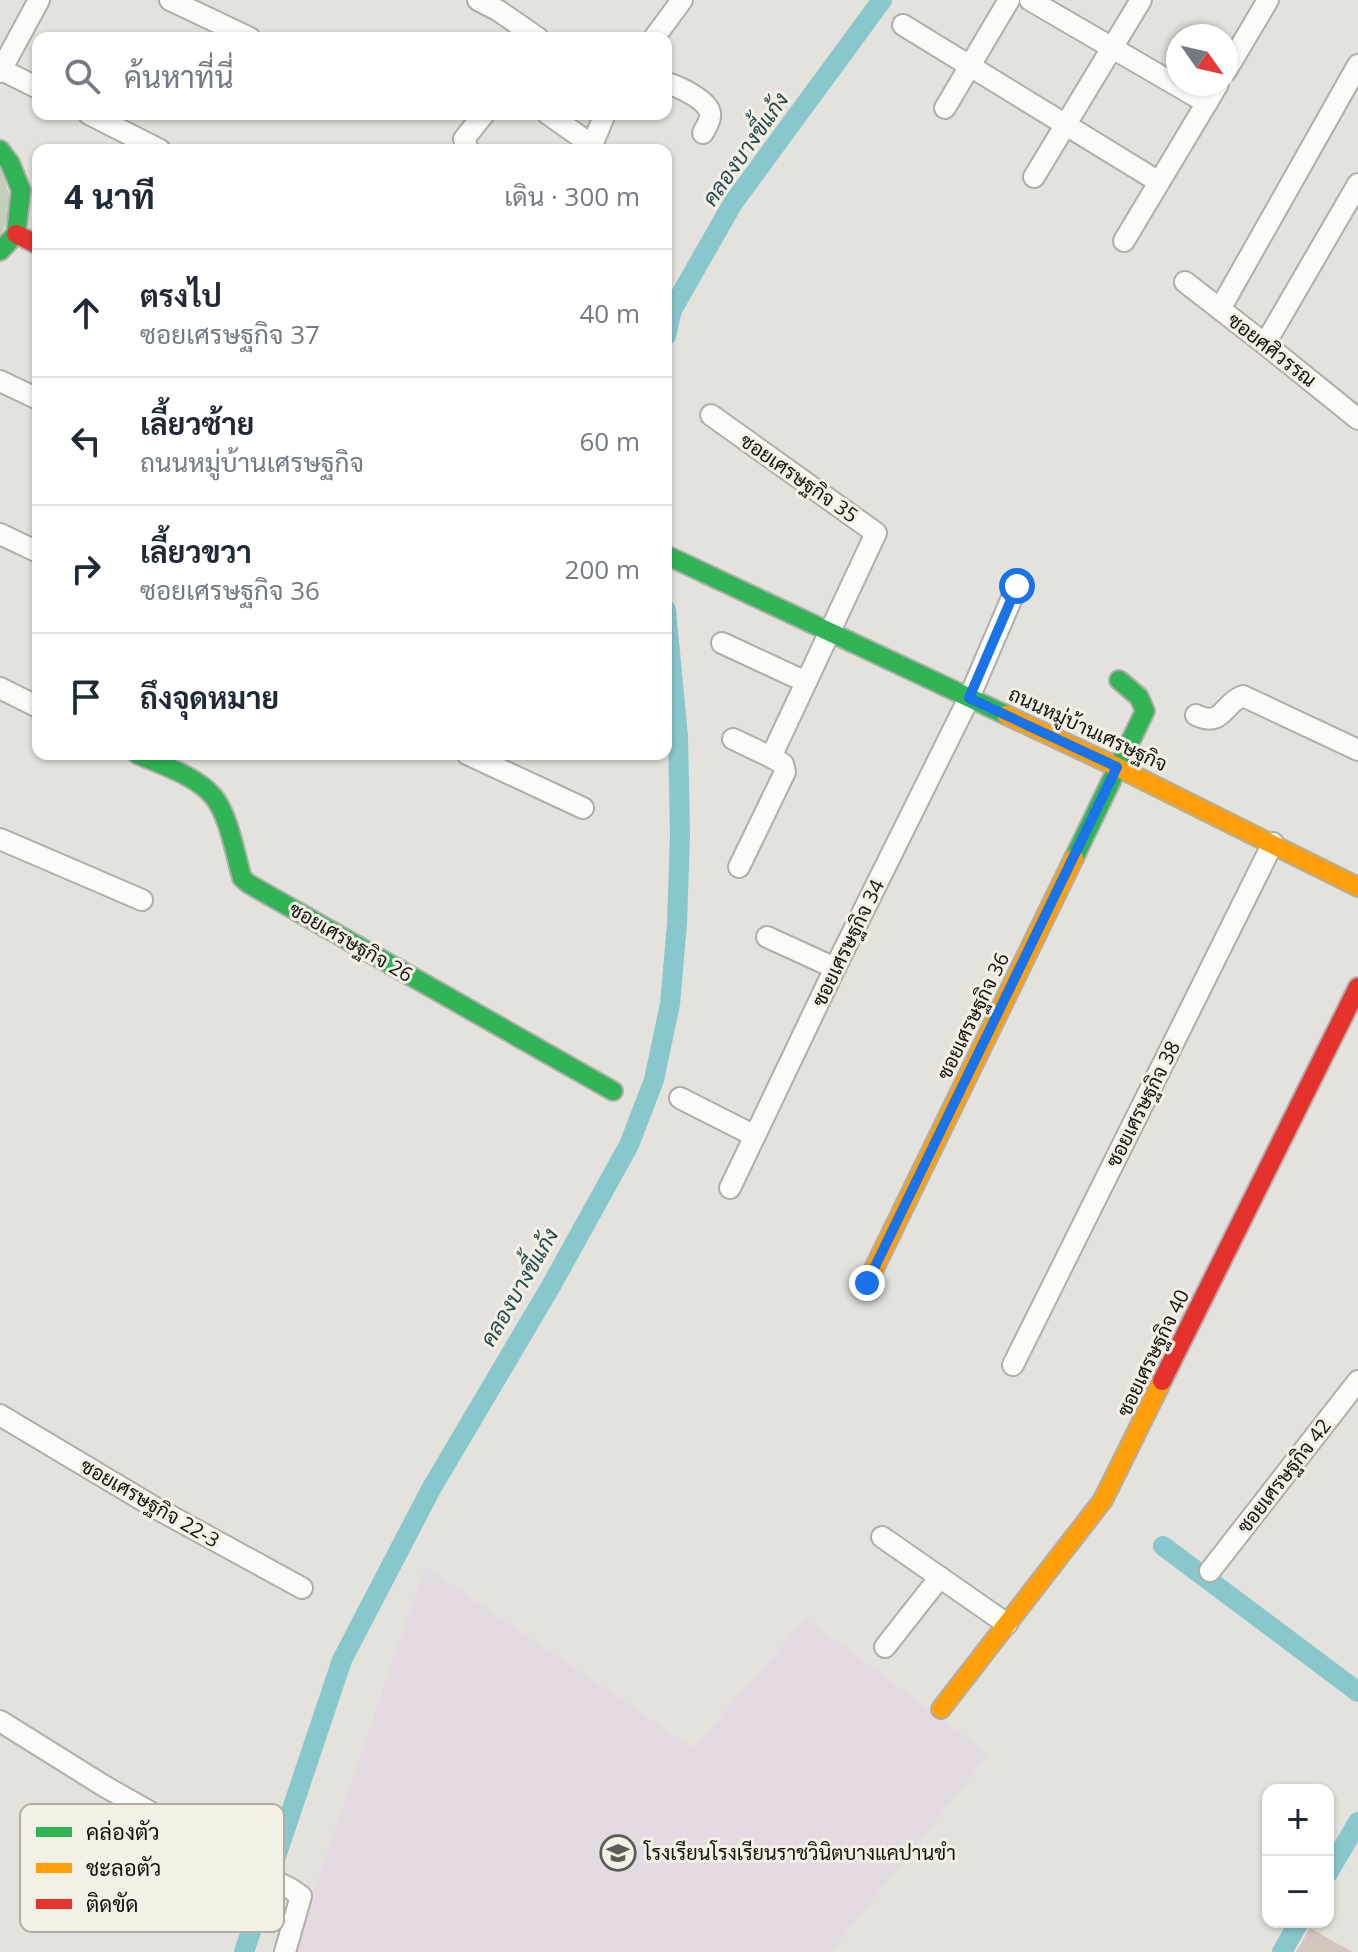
<!DOCTYPE html>
<html lang="th">
<head>
<meta charset="utf-8">
<style>
	:root { --surface:#fff; --page:#f6f6f7; --text:#1f2937; --muted:#747a83; --line:#e0e1e3 }
	body { margin:0; font-family:"Open Sans",Sarabun,sans-serif; background:var(--page); color:var(--text) }
	.controls { position:absolute; right:24px; bottom:24px; display:grid; overflow:hidden; border-radius:16px; box-shadow:0 2px 6px #0004 }
	.controls button { width:72px; height:72px; display:grid; place-items:center; padding:0; border:0; border-bottom:2px solid var(--line); background:var(--surface); color:var(--text); font:40px sans-serif }
	.compass { position:absolute; left:1166px; top:24px; width:72px; height:72px; border-radius:50%; background:var(--surface); box-shadow:0 2px 6px #0004; rotate:124deg }
	.stop { position:absolute; width:24px; height:24px; margin:-18px; border:6px solid #1a73e8; border-radius:50%; background:#fff }
	.stop.end { background:#1a73e8; border-color:#fff; box-shadow:0 2px 8px #0008 }
	.list { margin:0; padding:0; list-style:none }
	h2 { display:flex; justify-content:space-between; align-items:center; height:104px; margin:0; padding:0 32px; font-size:34px }
	h2 small { font-size:26px; font-weight:400; color:var(--muted) }
	.list li { display:grid; grid-template-columns:52px 1fr auto; gap:24px; align-items:center; box-sizing:border-box; height:128px; padding:0 32px; border-top:2px solid var(--line) }
	.list b { display:block; font-size:30px; white-space:nowrap }
	.list p { margin:0; font-size:26px; white-space:nowrap; color:var(--muted) }
	.list em { font-size:26px; font-style:normal; color:var(--muted) }
	.icon { flex:none; width:44px; height:44px; fill:none; stroke:currentColor; stroke-width:2; stroke-linecap:round; stroke-linejoin:round }
	.map { position:relative; flex:none; width:1358px; height:1952px; overflow:hidden }
	.search { position:absolute; background:var(--surface); box-shadow:0 2px 6px #0004; left:32px; top:32px; width:640px; height:88px; display:flex; align-items:center; gap:20px; box-sizing:border-box; padding:0 28px; border-radius:16px; color:var(--muted); font-size:30px }
	.panel { position:absolute; background:var(--surface); box-shadow:0 2px 6px #0004; left:32px; top:144px; width:640px; height:616px; border-radius:16px }
	.map>svg:first-child { display:block }
	.education { fill:#e3dae2 }
	.green { fill:#c4cfb9 }
	.lines { fill:none; stroke-linecap:round; stroke-linejoin:round }
	.canal { stroke:#88c7cc; stroke-width:20 }
	.building { fill:#d4c5bf }
	.street-casing { stroke:#b0aeaa; stroke-width:24 }
	.fast-casing { stroke:#b0aeaa; stroke-width:22 }
	.slow-casing { stroke:#b0aeaa; stroke-width:22 }
	.jam-casing { stroke:#b0aeaa; stroke-width:22 }
	.street { stroke:#fbfbfa; stroke-width:20 }
	.fast { stroke:#30b455; stroke-width:18 }
	.slow { stroke:#ff9f0a; stroke-width:18 }
	.jam { stroke:#e5322d; stroke-width:18 }
	.route { stroke:#1a73e8; stroke-width:10 }
	.labels { text-anchor:middle; stroke-width:6; stroke-linejoin:round; paint-order:stroke }
	.street-label { font-size:20px; fill:#151310; stroke:#f5f0e6 }
	.poi-label { font-size:20px; fill:#151310; stroke:#f5f0e6; text-anchor:start }
	.water-label { font-size:22px; font-style:italic; fill:#214b4f; stroke:#f5f0e6 }
	.key { fill:#f5f0e6; stroke:#b2aea6; stroke-width:2 }
	.key-label { font-size:22px; fill:#151310 }
</style>
</head>
<body>
<div class="map">
<svg width="1358" height="1952" viewBox="0 0 1358 1952">
	<rect width="100%" height="100%" fill="#e4e2dc"/>
	<polygon class="education" points="425,1567 693,1748 806,1619 989,1754 831,1952 293,1952"/>
	<polygon class="green" points="0,160 12,207 0,238"/>
	<g class="lines">
		<g class="canal">
			<polyline points="666,336 672,310 733,203 882,0"/>
			<polyline points="1163,1546 1358,1692"/>
			<polyline points="1328,1873 1358,1822"/>
			<polyline points="244,1952 342,1660 431,1489 551,1286 629,1145 654,1080 670,1004 677,924 680,834 678,737 666,610"/>
			<polyline points="1282,1952 1299,1922"/>
		</g>
	</g>
	<polygon class="building" points="1310,1928 1352,1952 1296,1952"/>
	<g class="lines">
		<defs>
			<g id="street">
				<polyline points="170,0 250,38"/>
				<polyline points="478,0 499,11 538,38"/>
				<polyline points="1030,0 1207,103"/>
				<polyline points="903,25 1159,182"/>
				<polyline points="654,38 682,0"/>
				<polyline points="0,69 38,88"/>
				<polyline points="1226,71 1268,0"/>
				<polyline points="0,72 39,0"/>
				<path d="M666 83C678 86 708 100 710 113 711 120 706 127 703 133"/>
				<polyline points="945,108 1009,0"/>
				<polyline points="89,114 160,150"/>
				<polyline points="548,114 592,145"/>
				<polyline points="468,150 464,139 484,114"/>
				<polyline points="590,150 605,114"/>
				<polyline points="1034,177 1141,0"/>
				<polyline points="1124,241 1218,84"/>
				<polyline points="1185,282 1265,344 1358,419"/>
				<polyline points="1220,309 1358,65"/>
				<polyline points="1265,344 1358,184"/>
				<polyline points="0,381 38,399"/>
				<polyline points="711,415 876,533 771,757 783,764 785,772 739,867"/>
				<polyline points="0,534 38,552"/>
				<polyline points="722,643 806,682"/>
				<polyline points="0,688 38,707"/>
				<path d="M1196 715C1223 728 1223 703 1243 696L1358 750"/>
				<polyline points="733,739 771,757"/>
				<polyline points="467,754 583,808"/>
				<polyline points="0,839 142,900"/>
				<polyline points="767,937 835,968"/>
				<polyline points="680,1098 755,1136"/>
				<polyline points="730,1188 835,968 969,698 1017,586"/>
				<polyline points="1013,1365 1273,843"/>
				<polyline points="0,1415 154,1507 302,1588"/>
				<polyline points="882,1537 1007,1624"/>
				<polyline points="1210,1571 1358,1381"/>
				<polyline points="885,1647 940,1577"/>
				<polyline points="0,1721 104,1786 256,1872 291,1889 301,1896 285,1952"/>
			</g>
			<g id="fast">
				<polyline points="0,150 10,163 21,190 16,234 0,251"/>
				<polyline points="666,555 1006,715"/>
				<path d="M137 754C161 765 195 775 213 796 229 815 235 854 242 878L249 884 613 1091"/>
				<polyline points="1074,858 1145,711 1139,697 1119,680"/>
			</g>
			<g id="slow">
				<polyline points="1006,715 1117,767 1358,887"/>
				<polyline points="867,1283 1074,858"/>
				<polyline points="941,1709 1103,1500 1162,1381"/>
			</g>
			<g id="jam">
				<polyline points="16,234 38,245"/>
				<polyline points="1162,1381 1358,987"/>
			</g>
		</defs>
		<use href="#street" class="street-casing"/>
		<use href="#fast" class="fast-casing"/>
		<use href="#slow" class="slow-casing"/>
		<use href="#jam" class="jam-casing"/>
		<use href="#street" class="street"/>
		<use href="#fast" class="fast"/>
		<use href="#slow" class="slow"/>
		<use href="#jam" class="jam"/>
	</g>
	<g class="lines">
		<polyline class="route" points="867,1283 1117,767 969,698 1017,586"/>
	</g>
	<defs>
		<symbol id="school-ring" viewBox="-11 -11 22 22"><circle r="9.5" fill="#f5f0e6" stroke="#5d5b57" stroke-width="1.5"/><path d="M0-5L7-2L0 1L-7-2ZM-4 1L0 2.5L4 1V4Q0 6-4 4Z" fill="#5d5b57"/></symbol>
	</defs>
	<g fill-rule="evenodd">
		<use href="#school-ring" x="598" y="1833" width="40" height="40"/>
	</g>
	<g class="labels">
		<g class="street-label">
			<text transform="translate(1272 350) rotate(38)" y="7">ซอยศศิวรรณ</text>
			<text transform="translate(799 478) rotate(35)" y="7">ซอยเศรษฐกิจ 35</text>
			<text transform="translate(1088 729) rotate(25)" y="7">ถนนหมู่บ้านเศรษฐกิจ</text>
			<text transform="translate(351 942) rotate(30)" y="7">ซอยเศรษฐกิจ 26</text>
			<text transform="translate(848 943) rotate(-64)" y="7">ซอยเศรษฐกิจ 34</text>
			<text transform="translate(973 1016) rotate(-64)" y="7">ซอยเศรษฐกิจ 36</text>
			<text transform="translate(1143 1104) rotate(-63)" y="7">ซอยเศรษฐกิจ 38</text>
			<text transform="translate(1153 1353) rotate(-64)" y="7">ซอยเศรษฐกิจ 40</text>
			<text transform="translate(1284 1476) rotate(-52)" y="7">ซอยเศรษฐกิจ 42</text>
			<text transform="translate(150 1503) rotate(30)" y="7">ซอยเศรษฐกิจ 22-3</text>
		</g>
		<g class="poi-label">
			<text x="644" y="1860">โรงเรียนโรงเรียนราชวินิตบางแคปานขำ</text>
		</g>
		<g class="water-label">
			<text transform="translate(745 149) rotate(-55)" y="8">คลองบางขี้แก้ง</text>
			<text transform="translate(519 1287) rotate(-60)" y="8">คลองบางขี้แก้ง</text>
		</g>
	</g>
	<rect x="20" y="1804" width="264" height="128" rx="12" class="key"/>
	<rect x="36" y="1827" width="36" height="10" fill="#30b455"/>
	<rect x="36" y="1863" width="36" height="10" fill="#ff9f0a"/>
	<rect x="36" y="1899" width="36" height="10" fill="#e5322d"/>
	<g class="key-label">
		<text x="86" y="1840">คล่องตัว</text>
		<text x="86" y="1876">ชะลอตัว</text>
		<text x="86" y="1912">ติดขัด</text>
	</g>
</svg>
<div class="controls">
<button>+</button>
<button>−</button>
</div>
<svg class="compass" viewBox="-18 -18 36 36"><path d="M0-13l5 13h-10z" fill="#e53935"/><path d="M0 13l5-13h-10z" fill="#747a83"/></svg>
<div class="stop" style="left:1017px;top:586px"></div>
<div class="stop end" style="left:867px;top:1283px"></div>
<div class="search"><svg class="icon" aria-label="search" viewBox="0 0 24 24"><circle cx="10" cy="10" r="6"/><path d="M15 15l6 6"/></svg>ค้นหาที่นี่</div>
<section class="panel">
<h2>4 นาที<small>เดิน · 300 m</small></h2>
<ul class="list">
<li><svg class="icon" aria-label="ahead" viewBox="0 0 24 24"><path d="M12 20V5M6 11l6-6 6 6"/></svg><div><b>ตรงไป</b><p>ซอยเศรษฐกิจ 37</p></div><em>40 m</em></li>
<li><svg class="icon" aria-label="left" viewBox="0 0 24 24"><path d="M17 20v-9H6M10 6l-5 5 5 5"/></svg><div><b>เลี้ยวซ้าย</b><p>ถนนหมู่บ้านเศรษฐกิจ</p></div><em>60 m</em></li>
<li><svg class="icon" aria-label="right" viewBox="0 0 24 24"><path d="M7 20v-9h11M14 6l5 5-5 5"/></svg><div><b>เลี้ยวขวา</b><p>ซอยเศรษฐกิจ 36</p></div><em>200 m</em></li>
<li><svg class="icon" aria-label="arrive" viewBox="0 0 24 24"><path d="M6 21V4h12l-3 4 3 4H6"/></svg><div><b>ถึงจุดหมาย</b></div></li>
</ul>
</section>
</div>
</body>
</html>
